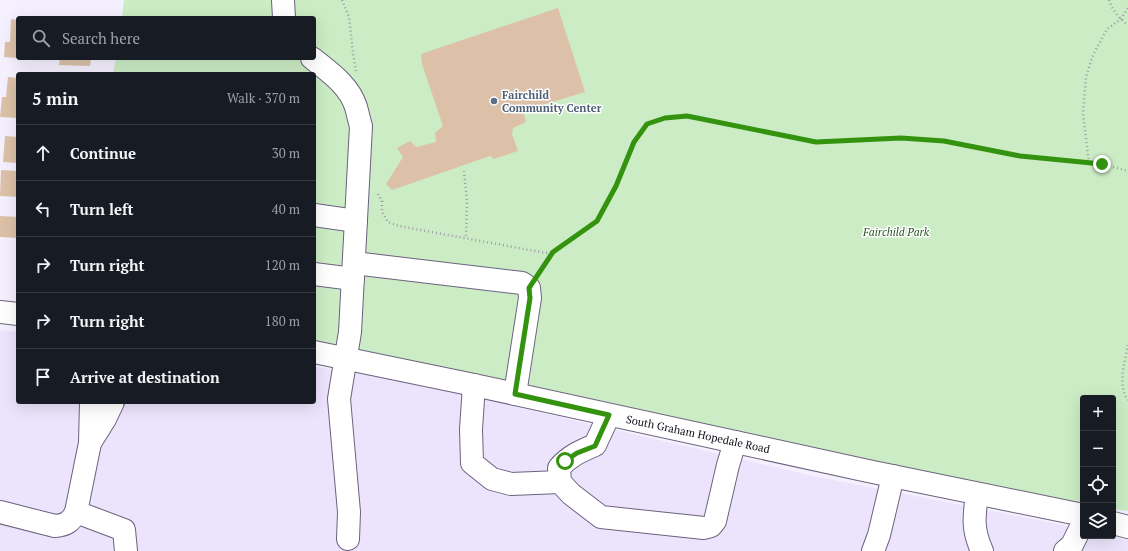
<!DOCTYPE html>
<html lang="en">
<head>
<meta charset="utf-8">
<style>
	:root { --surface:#171b24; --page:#242831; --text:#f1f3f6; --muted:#9ea1a6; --line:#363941 }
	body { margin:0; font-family:"PT Serif",serif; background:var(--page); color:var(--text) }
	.controls { position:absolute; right:12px; bottom:12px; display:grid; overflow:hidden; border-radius:4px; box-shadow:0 4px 16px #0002 }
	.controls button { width:36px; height:36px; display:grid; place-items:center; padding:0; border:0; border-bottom:1px solid var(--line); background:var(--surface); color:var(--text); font:20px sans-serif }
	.stop { position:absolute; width:12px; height:12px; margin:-9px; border:3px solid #34930e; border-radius:50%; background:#fff }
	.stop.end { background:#34930e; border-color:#fff; box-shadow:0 1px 4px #0008 }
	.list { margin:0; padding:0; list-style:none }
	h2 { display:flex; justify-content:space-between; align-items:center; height:52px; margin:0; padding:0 16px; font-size:17px }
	h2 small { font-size:13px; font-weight:400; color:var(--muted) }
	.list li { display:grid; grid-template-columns:26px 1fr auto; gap:12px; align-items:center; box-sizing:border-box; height:56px; padding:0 16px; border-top:1px solid var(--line) }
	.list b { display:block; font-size:15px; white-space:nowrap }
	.list em { font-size:13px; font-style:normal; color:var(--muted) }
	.icon { flex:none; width:22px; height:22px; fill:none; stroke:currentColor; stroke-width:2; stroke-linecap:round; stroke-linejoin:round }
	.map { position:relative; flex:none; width:1128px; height:551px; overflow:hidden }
	.search { position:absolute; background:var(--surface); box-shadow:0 4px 16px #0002; left:16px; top:16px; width:300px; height:44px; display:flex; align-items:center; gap:10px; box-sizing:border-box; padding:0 14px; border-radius:4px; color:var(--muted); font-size:15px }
	.panel { position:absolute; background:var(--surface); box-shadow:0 4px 16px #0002; left:16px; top:72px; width:300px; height:332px; border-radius:4px }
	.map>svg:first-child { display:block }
	.built { fill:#ece4fc }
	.green { fill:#cbecc5 }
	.building { fill:#dcc1a8 }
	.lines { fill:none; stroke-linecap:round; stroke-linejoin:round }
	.minor-casing { stroke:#6c627e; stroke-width:24 }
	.path { stroke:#9e9aa7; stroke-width:2.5; stroke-dasharray:1 3; stroke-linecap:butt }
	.minor { stroke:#fff; stroke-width:22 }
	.route { stroke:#34930e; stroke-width:5 }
	.service-dot { fill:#5c6f8a; stroke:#fff; stroke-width:1.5 }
	.labels { text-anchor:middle; stroke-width:3; stroke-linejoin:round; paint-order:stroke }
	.service-label { font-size:11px; font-weight:bold; fill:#4e5e75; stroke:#fff; text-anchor:start }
	.park-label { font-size:11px; font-style:italic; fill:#26521e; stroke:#fff }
	.street-label { font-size:11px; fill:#130f1a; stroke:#fff }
</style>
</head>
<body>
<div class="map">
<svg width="1128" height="551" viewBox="0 0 1128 551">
	<rect width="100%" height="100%" fill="#f5f0fe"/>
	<polygon class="built" points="0,330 18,332 18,402 314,402 314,367 375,374 813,476 1083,529 1083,536 1113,536 1113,533 1128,534 1128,551 0,551"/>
	<polygon class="green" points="124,0 1128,0 1128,511 1113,509 1113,398 1083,398 1083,505 1055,501 314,341 314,74 113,74 116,58 314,58 314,18 122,18"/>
	<g class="building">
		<polygon points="558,8 585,92 523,111 526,122 513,128 512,134 518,151 494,159 490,156 392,190 386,184 403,157 397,148 410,141 416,147 436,142 435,133 443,126 422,64 421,54"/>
		<polygon points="11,19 18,20 18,58 4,57 5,42 10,42"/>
		<polygon points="60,58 91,58 90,66 59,65"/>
		<polygon points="8,77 18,78 18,118 0,117 2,97 6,97"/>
		<polygon points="5,136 18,137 18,163 3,162"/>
		<polygon points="1,170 18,171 18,197 0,196"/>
		<polygon points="0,216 18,217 18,238 0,237"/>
	</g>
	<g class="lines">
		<defs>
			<g id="minor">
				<polyline points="283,0 284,18"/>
				<path d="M312 58C329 72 349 85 356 107 358 114 359 120 361 126L350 332 339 399 349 512 348 539"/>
				<polyline points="314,215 356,221"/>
				<polyline points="354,263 522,283 529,288 530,298 515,394"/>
				<polyline points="314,274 353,279"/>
				<polyline points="0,312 18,314"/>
				<polyline points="314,352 474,385 868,471 1083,515"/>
				<polyline points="474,385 471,429 472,463 492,479 511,484 560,482"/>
				<path d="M609 415 595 445C581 451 569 456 559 468L560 482 571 494 601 517 704 528 711 526 715 521 728 465 735 442"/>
				<polyline points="90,443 105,419 113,402"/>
				<path d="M977 494C974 517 972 529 982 551"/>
				<path d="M0 512 55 526C66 525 71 522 76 512L90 443 91 402"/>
				<polyline points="76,512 124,530 126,551"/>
				<polyline points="1113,523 1128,527"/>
				<polyline points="873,551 879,535 893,476"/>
				<polyline points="1065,551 1072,545 1083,523"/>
			</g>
		</defs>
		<use href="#minor" class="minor-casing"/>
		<g class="path">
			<polyline points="342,0 349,17 353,53 356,71"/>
			<path d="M1109 0C1112 10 1120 19 1128 25"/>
			<polyline points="1089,163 1083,114 1086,77 1093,55 1107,29 1121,19 1128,8"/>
			<polyline points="464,171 467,201 466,238"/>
			<polyline points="378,194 382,201 382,212 388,222 399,226 546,253 553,252"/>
			<polyline points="539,272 553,252 597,221 616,186 634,142 647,124 665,118 687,116 816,142 901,138 944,141 1020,155 1102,164 1128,171"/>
			<path d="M1128 345C1125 362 1117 385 1128 400"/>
		</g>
		<use href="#minor" class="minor"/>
	</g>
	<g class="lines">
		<polyline class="route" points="565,461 577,453 595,446 609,415 515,394 530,298 529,288 553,252 597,221 616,186 634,142 647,124 665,118 687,116 816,142 901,138 944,141 1020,156 1102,164"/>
	</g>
	<circle class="service-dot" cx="494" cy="101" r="4"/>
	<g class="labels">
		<g class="service-label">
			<text x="502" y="99">Fairchild<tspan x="502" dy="13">Community Center</tspan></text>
		</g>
		<g class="park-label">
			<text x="896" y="236">Fairchild Park</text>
		</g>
		<g class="street-label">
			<text transform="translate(698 434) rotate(12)" y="4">South Graham Hopedale Road</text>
		</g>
	</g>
</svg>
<div class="controls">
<button>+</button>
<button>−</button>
<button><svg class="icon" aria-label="locate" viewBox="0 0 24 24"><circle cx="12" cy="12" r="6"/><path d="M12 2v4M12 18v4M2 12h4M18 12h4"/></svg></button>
<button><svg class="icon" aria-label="layers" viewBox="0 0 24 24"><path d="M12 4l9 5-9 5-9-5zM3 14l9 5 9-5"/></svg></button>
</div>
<div class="stop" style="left:565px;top:461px"></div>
<div class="stop end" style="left:1102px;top:164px"></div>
<div class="search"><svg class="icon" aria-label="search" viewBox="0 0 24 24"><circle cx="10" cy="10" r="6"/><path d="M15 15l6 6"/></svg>Search here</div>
<section class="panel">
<h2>5 min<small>Walk · 370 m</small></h2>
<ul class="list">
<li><svg class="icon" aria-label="ahead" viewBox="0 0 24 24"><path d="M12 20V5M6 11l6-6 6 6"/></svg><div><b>Continue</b></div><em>30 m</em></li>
<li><svg class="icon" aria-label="left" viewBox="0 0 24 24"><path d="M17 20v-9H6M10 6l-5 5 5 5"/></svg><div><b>Turn left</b></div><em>40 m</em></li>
<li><svg class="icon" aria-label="right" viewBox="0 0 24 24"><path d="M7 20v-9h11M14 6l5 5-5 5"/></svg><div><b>Turn right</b></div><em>120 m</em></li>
<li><svg class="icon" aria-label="right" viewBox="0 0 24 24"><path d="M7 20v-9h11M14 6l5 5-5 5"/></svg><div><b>Turn right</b></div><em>180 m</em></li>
<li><svg class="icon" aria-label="arrive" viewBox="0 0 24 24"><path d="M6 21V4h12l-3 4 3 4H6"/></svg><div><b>Arrive at destination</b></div></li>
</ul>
</section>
</div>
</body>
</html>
